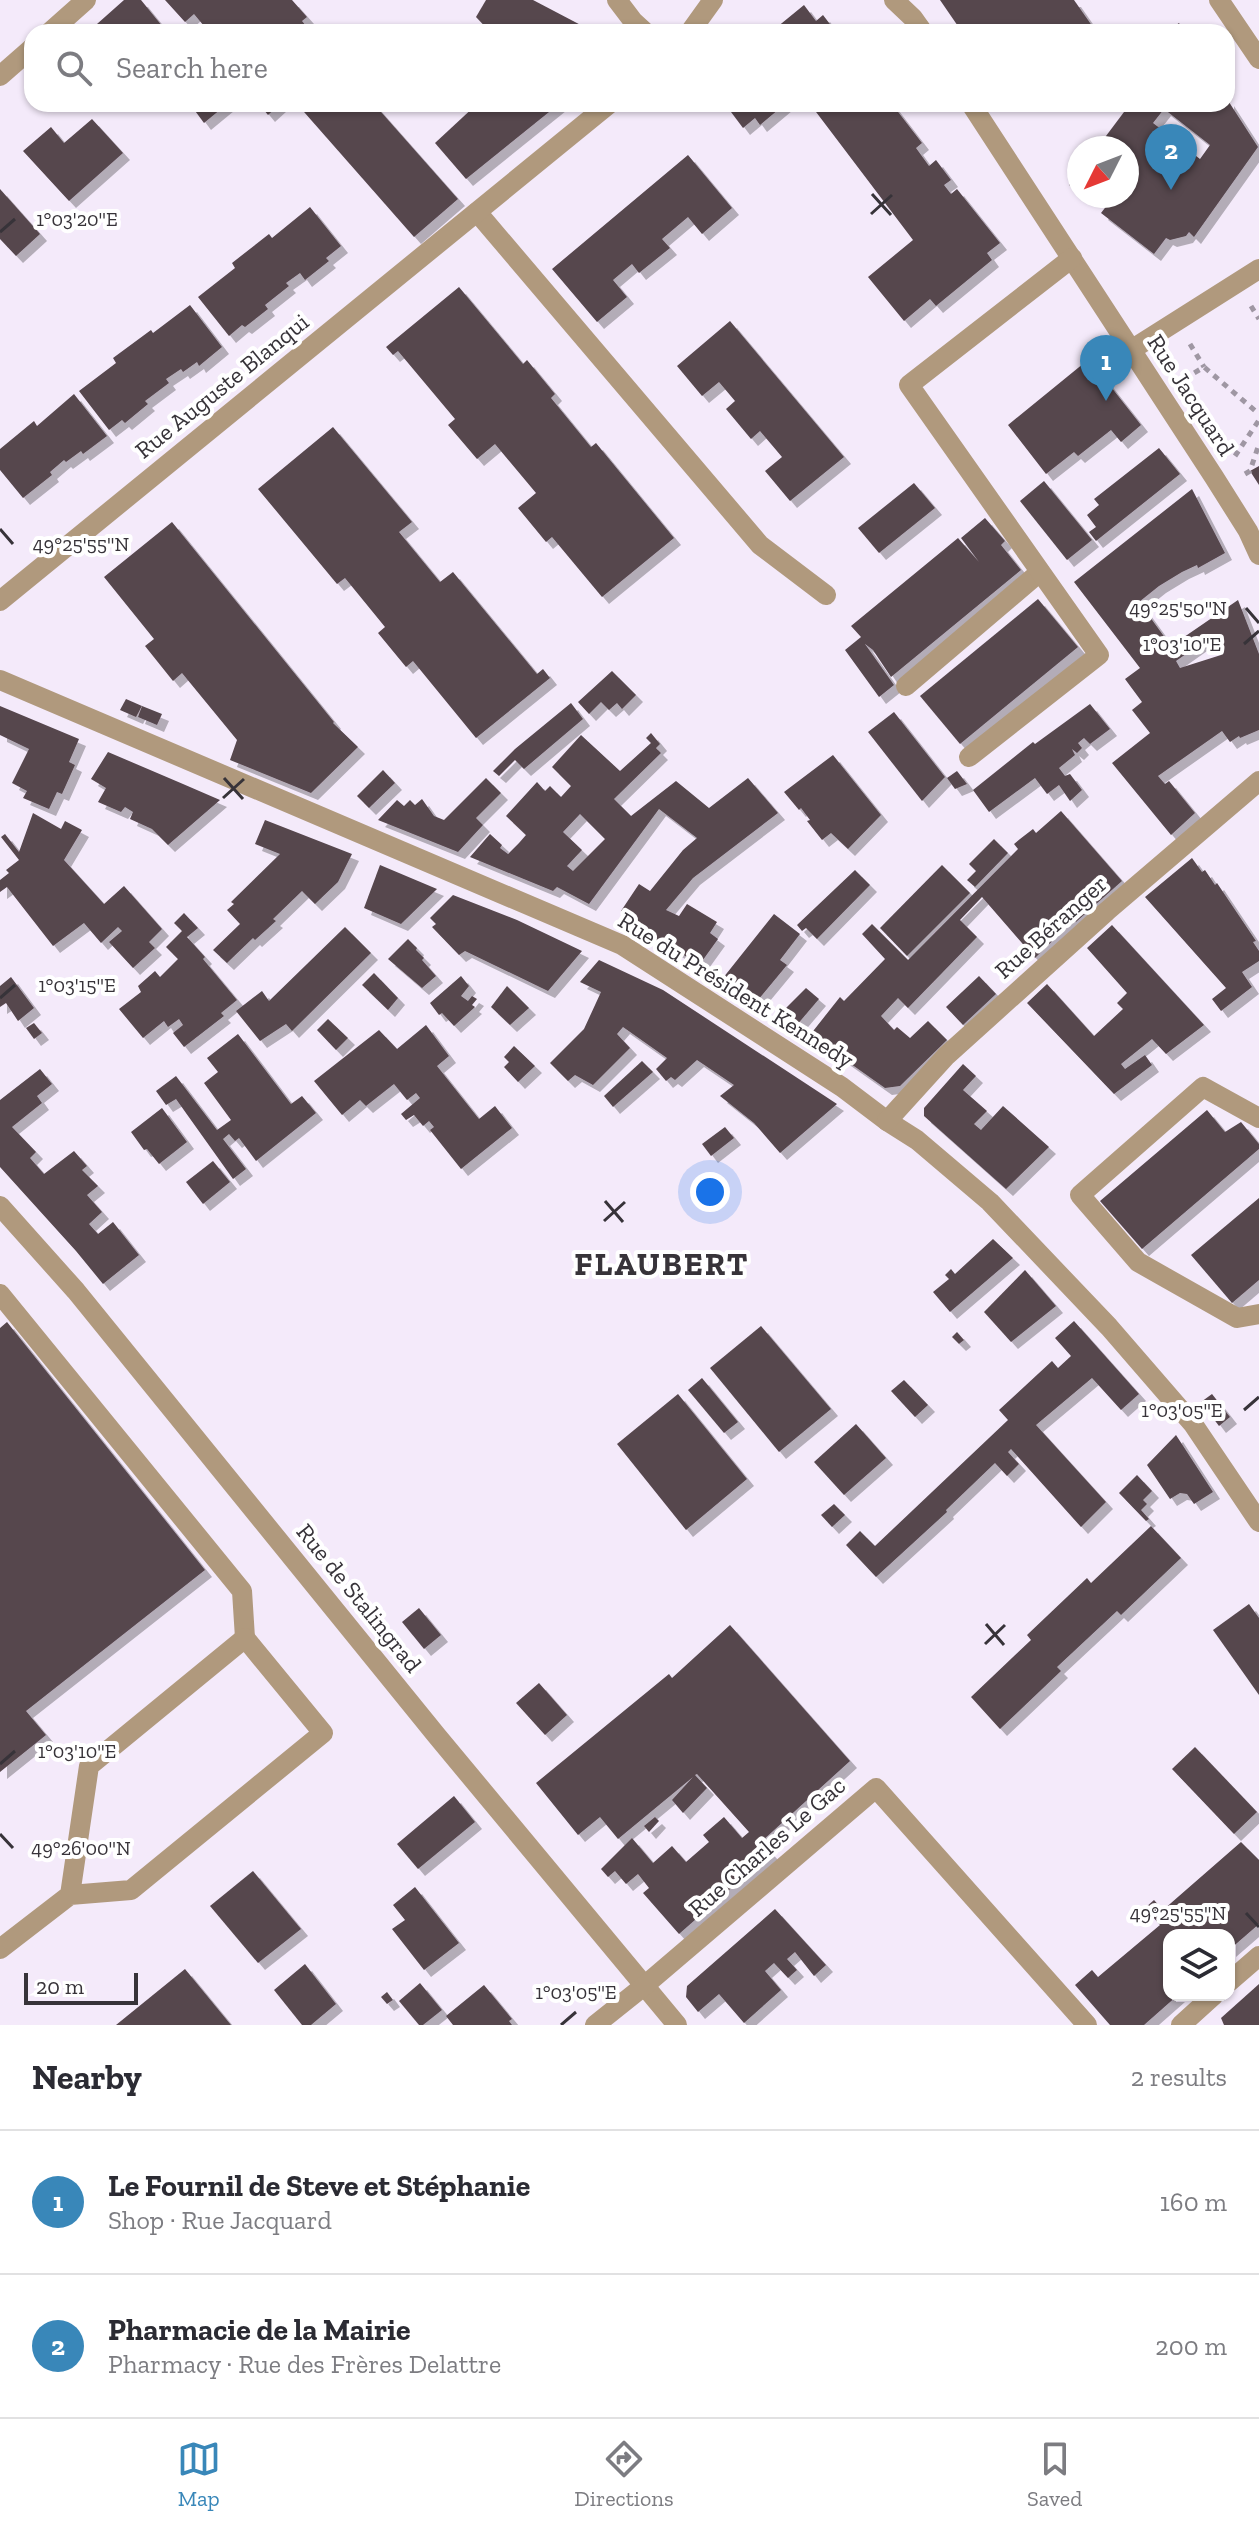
<!DOCTYPE html>
<html lang="en">
<head>
<meta charset="utf-8">
<style>
	:root { --surface:#fff; --page:#f2f2f3; --text:#2b2b33; --muted:#7c7c81; --line:#e1e1e2; --accent:#3987b9 }
	body { margin:0; font-family:"Zilla Slab",serif; background:var(--page); color:var(--text) }
	.controls { position:absolute; right:24px; bottom:24px; display:grid; overflow:hidden; border-radius:16px; box-shadow:0 2px 6px #0004 }
	.controls button { width:72px; height:72px; display:grid; place-items:center; padding:0; border:0; border-bottom:2px solid var(--line); background:var(--surface); color:var(--text); font:40px sans-serif }
	.compass { position:absolute; left:1067px; top:136px; width:72px; height:72px; border-radius:50%; background:var(--surface); box-shadow:0 2px 6px #0004; rotate:228deg }
	.scale { position:absolute; left:24px; bottom:20px; width:114px; box-sizing:border-box; padding-left:8px; border:4px solid #373339; border-top:0; font-size:22px; line-height:28px; white-space:nowrap; color:#373339; -webkit-text-stroke:6px #fff; paint-order:stroke }
	.you { position:absolute; left:710px; top:1192px; width:28px; height:28px; margin:-20px; border:6px solid #fff; border-radius:50%; background:#1a73e8; box-shadow:0 0 0 12px #1a73e833 }
	.badge { display:grid; place-items:center; width:52px; height:52px; border-radius:50%; background:var(--accent); color:#fff; font-size:26px; font-weight:700 }
	.pin { position:absolute; translate:-50% -66px; filter:drop-shadow(0 2px 4px #0008) }
	.pin::after { content:''; position:absolute; top:42px; width:28px; height:24px; background:inherit; clip-path:polygon(0 0,100% 0,50% 100%) }
	.list { margin:0; padding:0; list-style:none }
	h2 { display:flex; justify-content:space-between; align-items:center; height:104px; margin:0; padding:0 32px; font-size:34px }
	h2 small { font-size:26px; font-weight:400; color:var(--muted) }
	.list li { display:grid; grid-template-columns:52px 1fr auto; gap:24px; align-items:center; box-sizing:border-box; height:144px; padding:0 32px; border-top:2px solid var(--line) }
	.list b { display:block; font-size:30px; white-space:nowrap }
	.list p { margin:0; font-size:26px; white-space:nowrap; color:var(--muted) }
	.list em { font-size:26px; font-style:normal; color:var(--muted) }
	.icon { flex:none; width:44px; height:44px; fill:none; stroke:currentColor; stroke-width:2; stroke-linecap:round; stroke-linejoin:round }
	.map { position:relative; flex:none; width:1259px; height:2025px; overflow:hidden }
	.search { position:absolute; background:var(--surface); box-shadow:0 2px 6px #0004; left:24px; right:24px; top:24px; height:88px; display:flex; align-items:center; gap:20px; box-sizing:border-box; padding:0 28px; border-radius:24px; color:var(--muted); font-size:30px }
	.sheet { height:392px; background:var(--surface) }
	nav { display:flex; justify-content:space-around; align-items:center; box-sizing:border-box; height:112px; border-top:2px solid var(--line); background:var(--surface); font-size:22px; color:var(--muted) }
	nav a { display:grid; justify-items:center; gap:4px }
	nav .on { color:var(--accent) }
	.map>svg:first-child { display:block }
	.building { fill:#56464d; fill-rule:evenodd; filter:url(#shadow) }
	.lines { fill:none; stroke-linecap:round; stroke-linejoin:round }
	.path { stroke:#9f97a3; stroke-width:5; stroke-dasharray:6 6; stroke-linecap:butt }
	.minor { stroke:#b0997d; stroke-width:20 }
	.ticks { fill:none; stroke:#373339; stroke-width:3 }
	.labels { text-anchor:middle; stroke-width:8; stroke-linejoin:round; paint-order:stroke }
	.street-label { font-size:24px; fill:#373339; stroke:#fff }
	.district-label { font-size:32px; font-weight:bold; letter-spacing:2px; fill:#373339; stroke:#fff }
	.ticks-label { font-size:20px; text-anchor:middle; fill:#373339; stroke:#fff; stroke-width:8; stroke-linejoin:round; paint-order:stroke }
</style>
</head>
<body>
<div class="map">
<svg width="1259" height="2025" viewBox="0 0 1259 2025">
	<defs>
		<filter id="shadow"><feDropShadow dx="7" dy="7" stdDeviation="0" flood-color="#0004"/></filter>
	</defs>
	<rect width="100%" height="100%" fill="#f4eafa"/>
	<g class="building">
		<polygon points="124,0 141,0 167,32 88,32"/>
		<polygon points="165,0 292,0 307,17 302,21 311,32 209,32 194,14 185,22"/>
		<polygon points="486,0 533,0 594,32 490,32 476,17"/>
		<polygon points="940,0 1074,0 1095,30 962,32"/>
		<polygon points="804,5 816,21 823,15 836,32 771,32"/>
		<polygon points="1179,23 1184,32 1166,32"/>
		<path d="M1227 99 1258 147 1194 237 1189 232 1186 236 1170 240 1166 238 1154 254 1101 213 1108 204 1099 196H1127V148H1097L1130 104H1227ZM1164 109 1210 145 1200 159 1153 123Z"/>
		<polygon points="190,104 227,104 204,123"/>
		<polygon points="259,104 280,104 268,115"/>
		<polygon points="297,104 374,104 458,199 414,237"/>
		<polygon points="477,104 559,104 466,179 435,143"/>
		<polygon points="725,104 785,104 760,125 755,118 743,128"/>
		<polygon points="810,104 892,104 922,143 916,148 929,166 936,160 951,180 944,185 951,194 957,189 1000,243 987,253 992,260 936,306 930,299 904,321 868,277 913,240"/>
		<polygon points="92,119 123,153 69,201 23,151 51,127 64,143"/>
		<polygon points="688,155 732,208 702,234 688,217 662,239 670,248 639,273 632,264 613,280 627,297 597,322 552,269"/>
		<polygon points="1079,172 1079,191 1069,185"/>
		<polygon points="0,189 40,234 16,256 0,239"/>
		<polygon points="310,207 341,246 326,258 329,261 305,280 300,273 286,283 289,286 265,305 268,309 245,327 242,325 229,336 198,297 235,268 232,263 269,234 272,238"/>
		<polygon points="459,287 523,364 527,360 555,394 551,398 591,447 596,443 674,538 602,597 552,537 546,542 518,508 536,493 495,444 477,459 448,425 455,419 398,351 393,355 386,347"/>
		<polygon points="190,305 222,347 199,366 197,362 183,372 181,369 166,379 169,383 145,401 148,404 125,423 122,420 109,430 79,391 116,363 113,358 151,330 153,333"/>
		<polygon points="730,321 844,457 790,501 765,471 782,457 760,431 751,439 726,409 735,401 719,382 702,396 677,366"/>
		<polygon points="1089,359 1141,425 1121,442 1111,430 1078,456 1074,452 1046,474 1008,425"/>
		<polygon points="74,394 107,436 83,454 81,451 66,462 64,460 50,472 52,475 23,498 0,470 0,449 34,421 37,426"/>
		<polygon points="333,427 412,522 399,532 440,582 453,572 537,674 543,669 550,678 476,738 413,661 406,667 378,633 385,627 345,578 337,584 258,489"/>
		<polygon points="1159,448 1180,474 1096,541 1089,532 1096,527 1087,515 1099,505 1094,499"/>
		<polygon points="1259,466 1259,485 1250,471"/>
		<polygon points="1044,481 1092,540 1067,560 1020,501"/>
		<polygon points="914,483 935,508 879,553 858,528"/>
		<path d="M1192 489 1225 553 1198 568 1197 565 1182 572 1159 586 1139 602 1171 646 1238 600 1259 654V730L1240 738 1239 736 1230 742 1222 731 1158 776 1165 784 1169 781 1195 813 1171 835 1112 763 1150 733 1132 710 1142 702 1125 679 1140 668 1074 582ZM1213 635 1221 655 1180 668 1176 661Z"/>
		<polygon points="985,518 1005,541 1001,545 1021,570 891,677 873,650 865,644 894,685 879,697 845,650 861,637 851,626 958,538 979,562 961,538"/>
		<polygon points="172,522 334,722 333,723 358,747 311,793 230,760 237,740 182,673 173,681 145,646 154,639 104,577"/>
		<polygon points="1038,599 1078,647 960,744 920,696"/>
		<polygon points="612,671 636,695 622,709 617,703 609,710 601,702 589,714 578,702"/>
		<polygon points="126,699 142,706 136,717 120,710"/>
		<polygon points="571,703 583,719 524,769 515,760 499,776 493,771 515,749"/>
		<polygon points="1090,704 1110,729 1090,744 1084,738 1078,743 1082,748 1077,753 1072,749 1075,755 1059,768 1065,776 1070,774 1082,790 1070,801 1059,785 1047,794 1035,778 989,812 973,790 1033,742 1035,744"/>
		<polygon points="0,706 79,739 69,762 75,765 62,794 57,792 49,809 23,798 27,791 12,783 29,749 0,735"/>
		<polygon points="142,706 162,714 157,725 138,717"/>
		<polygon points="894,712 945,777 922,801 868,732"/>
		<path d="M651 733 660 744 656 748 661 753 614 799 631 816 676 781 709 808 748 778 778 813 693 878 666 910 679 916 687 904 717 922 710 933 718 939 700 964 625 923 630 916 621 911 639 884 650 891 683 850 697 838 659 809 589 904 557 887 553 891 470 857 490 834 502 845 500 848 508 854 519 843 526 835 506 816 537 782 545 791 550 786 561 797 571 786 552 767 581 735 620 771 651 743 646 738ZM580 814 605 839 573 871 567 866 582 850 563 832Z"/>
		<polygon points="108,752 183,784 220,800 168,845 152,829 130,819 133,812 125,807 121,812 98,802 106,788 91,779"/>
		<polygon points="833,755 881,815 848,849 831,833 822,840 807,821 810,820 801,808 799,810 784,792"/>
		<polygon points="383,770 395,783 369,808 357,796"/>
		<polygon points="957,771 967,784 955,789 947,778"/>
		<polygon points="486,778 501,793 476,818 483,825 458,852 378,820 397,800 404,806 410,800 415,805 422,799 434,816 444,820"/>
		<polygon points="1061,811 1122,881 1076,922 1074,920 1035,958 982,897 960,920 977,937 908,1008 898,998 881,1016 894,1030 897,1027 910,1038 928,1021 947,1040 900,1086 885,1088 810,1035 840,997 844,1001 885,959 862,934 872,924 908,960 1018,849 1014,844 1020,839 1033,829 1036,833"/>
		<polygon points="33,813 61,829 65,821 82,830 64,860 104,904 124,886 162,929 149,942 155,948 133,968 109,942 122,931 118,927 101,943 84,923 53,946 7,887 0,892 0,880 9,873 6,870 19,860 1,837 5,834 19,852"/>
		<polygon points="265,820 352,854 338,882 315,904 302,891 273,919 276,921 255,940 253,938 227,963 213,950 240,924 227,910 234,904 231,902 280,854 255,844"/>
		<polygon points="994,839 1008,853 975,887 967,880 976,871 969,864"/>
		<polygon points="1192,858 1202,872 1205,870 1215,885 1217,883 1256,941 1253,942 1259,951 1259,961 1242,972 1252,987 1221,1011 1212,999 1226,988 1145,897"/>
		<polygon points="380,865 437,889 401,924 364,908"/>
		<polygon points="942,865 970,893 907,956 880,928"/>
		<polygon points="855,870 870,885 817,939 806,928 802,931 797,925"/>
		<polygon points="453,895 517,920 582,951 548,991 465,951 459,955 432,927 436,924 430,918"/>
		<polygon points="184,913 198,928 187,937 205,957 203,959 237,1000 221,1013 224,1016 184,1047 173,1033 183,1025 179,1019 168,1027 164,1021 143,1038 119,1009 141,992 138,986 155,971 160,977 178,959 166,947 182,931 174,923"/>
		<polygon points="774,914 800,934 780,960 787,965 758,1000 723,978"/>
		<polygon points="1112,925 1204,1025 1166,1054 1152,1039 1121,1064 1125,1069 1145,1055 1152,1065 1114,1094 1027,1003 1047,984 1094,1036 1123,1009 1117,1003 1127,993 1087,948"/>
		<polygon points="345,927 371,953 292,1031 286,1024 260,1041 236,1011 262,991 269,1001"/>
		<polygon points="408,939 417,948 416,950 424,958 422,960 436,976 422,988 388,959"/>
		<polygon points="599,960 663,990 837,1104 780,1153 754,1123 720,1096 734,1085 697,1060 675,1080 671,1077 666,1081 656,1069 667,1058 623,1027 617,1034 630,1048 593,1085 575,1075 568,1081 550,1063 584,1029 601,992 580,982"/>
		<polygon points="374,973 398,998 388,1010 362,985"/>
		<polygon points="461,976 469,986 461,996 468,1001 472,996 477,999 472,1005 475,1007 454,1026 442,1013 439,1015 430,1003"/>
		<polygon points="979,976 996,994 963,1025 946,1007"/>
		<polygon points="11,977 34,1008 18,1021 6,1003 0,1007 0,986"/>
		<polygon points="507,986 529,1008 510,1025 491,1007"/>
		<polygon points="806,988 819,999 796,1026 779,1015"/>
		<polygon points="328,1019 348,1038 336,1050 317,1030"/>
		<polygon points="34,1023 42,1033 34,1039 26,1028"/>
		<polygon points="426,1025 449,1056 437,1066 479,1119 495,1106 512,1128 461,1169 430,1130 434,1127 429,1121 423,1126 414,1115 406,1120 401,1114 420,1098 416,1093 407,1100 394,1084 366,1106 360,1100 342,1115 314,1081 379,1030 397,1049"/>
		<polygon points="238,1034 291,1104 302,1096 316,1113 256,1161 239,1138 235,1141 229,1134 223,1139 246,1169 233,1179 176,1099 166,1105 156,1091 176,1076 217,1130 231,1120 204,1083 218,1072 207,1058"/>
		<polygon points="514,1046 535,1066 518,1082 504,1067 509,1062 504,1057"/>
		<polygon points="642,1061 653,1072 613,1107 604,1096"/>
		<polygon points="963,1064 976,1076 963,1090 987,1111 974,1124 981,1130 1003,1106 1049,1147 1006,1189 924,1116 924,1108"/>
		<polygon points="40,1069 52,1084 37,1096 42,1103 12,1127 36,1152 30,1158 44,1174 74,1151 87,1166 82,1170 98,1186 87,1195 102,1212 89,1224 98,1234 113,1222 139,1255 103,1284 76,1251 0,1167 0,1100"/>
		<polygon points="162,1108 187,1142 159,1164 147,1149 144,1150 131,1132"/>
		<polygon points="1207,1110 1225,1132 1241,1122 1259,1144 1259,1149 1142,1249 1100,1201"/>
		<polygon points="725,1127 734,1138 711,1156 702,1144"/>
		<polygon points="213,1161 230,1182 203,1204 186,1182"/>
		<polygon points="1259,1198 1259,1280 1232,1303 1191,1255"/>
		<polygon points="993,1239 1013,1258 950,1312 933,1292 949,1279 945,1275 951,1269 955,1274"/>
		<polygon points="1025,1270 1056,1306 1011,1342 984,1312"/>
		<polygon points="1074,1321 1139,1394 1121,1410 1092,1378 1036,1425 1106,1502 1081,1527 1011,1449 1008,1452 1019,1464 1007,1476 995,1463 946,1510 947,1512 876,1577 846,1545 860,1531 875,1546 1008,1420 999,1410 1052,1361 1058,1368 1071,1356 1055,1338"/>
		<polygon points="7,1322 205,1570 26,1711 46,1735 0,1772 0,1328"/>
		<polygon points="761,1326 831,1409 779,1452 710,1368"/>
		<polygon points="957,1332 964,1340 959,1344 952,1337"/>
		<polygon points="702,1378 738,1422 724,1433 688,1390"/>
		<polygon points="904,1380 928,1405 915,1417 891,1391"/>
		<polygon points="678,1394 747,1479 686,1530 617,1444"/>
		<polygon points="1212,1394 1230,1417 1219,1426 1201,1402"/>
		<polygon points="856,1424 886,1458 844,1495 814,1462"/>
		<polygon points="1176,1435 1213,1492 1194,1504 1187,1494 1180,1493 1170,1499 1147,1465"/>
		<polygon points="1137,1475 1152,1491 1143,1500 1147,1504 1141,1510 1149,1519 1146,1521 1119,1493"/>
		<polygon points="834,1504 845,1515 832,1527 821,1515"/>
		<polygon points="1151,1526 1181,1558 1121,1615 1117,1611 1057,1667 1061,1671 1000,1729 971,1697 1031,1640 1027,1635 1087,1578 1091,1583"/>
		<polygon points="1249,1604 1259,1618 1259,1695 1213,1630"/>
		<polygon points="419,1608 441,1635 424,1649 402,1622"/>
		<polygon points="730,1625 850,1761 761,1842 771,1853 679,1934 643,1893 649,1888 638,1874 626,1884 615,1871 608,1877 601,1869 632,1838 653,1863 672,1846 686,1862 709,1842 703,1835 724,1817 742,1838 749,1832 697,1774 695,1775 707,1788 683,1813 672,1800 693,1777 618,1839 600,1817 578,1835 536,1783 669,1674 672,1678"/>
		<polygon points="539,1683 567,1715 545,1735 516,1703"/>
		<polygon points="1195,1747 1257,1812 1234,1834 1172,1769"/>
		<polygon points="454,1796 475,1822 418,1869 397,1844"/>
		<polygon points="655,1817 659,1821 649,1832 644,1826"/>
		<polygon points="1241,1842 1259,1860 1259,1924 1229,1950 1229,1935 1169,1935 1169,1995 1178,1995 1144,2025 1110,2025 1075,1985 1092,1970 1098,1977 1160,1925 1145,1908 1154,1900 1163,1910"/>
		<polygon points="253,1871 301,1929 258,1963 210,1906"/>
		<polygon points="415,1887 459,1943 424,1970 392,1929 405,1920 393,1905"/>
		<polygon points="775,1909 826,1965 814,1976 795,1952 787,1959 797,1970 788,1978 774,1963 765,1971 781,1990 744,2023 719,1994 698,2012 686,1997 687,1986"/>
		<polygon points="305,1964 336,2004 311,2025 302,2025 274,1990"/>
		<polygon points="185,1969 231,2025 116,2025"/>
		<polygon points="420,1983 442,2010 423,2025 419,2025 399,2001"/>
		<polygon points="1259,1984 1259,2025 1224,2025 1221,2018"/>
		<polygon points="484,1985 512,2019 509,2021 512,2025 453,2025 446,2016"/>
		<polygon points="387,1992 393,2000 387,2004 381,1997"/>
	</g>
	<g class="lines">
		<g class="path">
			<polyline points="1251,306 1259,319"/>
			<polyline points="1190,344 1204,367"/>
			<polyline points="1184,379 1204,367 1259,414"/>
			<polyline points="1235,456 1259,420"/>
			<polyline points="1245,474 1250,471 1259,444"/>
		</g>
		<g class="minor">
			<polyline points="617,0 633,21 645,32"/>
			<polyline points="894,0 913,18 923,32"/>
			<polyline points="1219,0 1259,59"/>
			<polyline points="50,32 86,0"/>
			<polyline points="690,32 713,0"/>
			<polyline points="0,76 32,48"/>
			<polyline points="971,104 1214,477 1248,531 1259,555"/>
			<polyline points="477,212 760,545 826,595"/>
			<polyline points="1131,350 1259,269"/>
			<polyline points="0,601 609,104"/>
			<polyline points="0,680 622,945 842,1087 887,1121 917,1140 990,1202 1109,1327 1193,1424 1259,1522"/>
			<polyline points="906,686 1040,572"/>
			<polyline points="969,757 1099,655 909,385 1072,258"/>
			<polyline points="1259,1118 1203,1087 1080,1195 1138,1262 1237,1318 1259,1314"/>
			<polyline points="887,1121 946,1056 1107,911 1259,781"/>
			<polyline points="0,1206 76,1291 437,1736 677,2025"/>
			<polyline points="0,1294 242,1591 245,1638"/>
			<polyline points="0,1949 70,1895 131,1890 323,1733 245,1638 89,1766 70,1895"/>
			<polyline points="1229,1982 1259,1956"/>
			<polyline points="595,2025 644,1986 876,1788 1087,2025"/>
			<polyline points="1181,2025 1214,1995"/>
		</g>
	</g>
	<path class="ticks" d="M872 194 891 215M871 214 892 195M0 232 15 219M0 529 13 544M1246 608 1259 623M1244 644 1259 631M224 778 243 799M223 798 244 779M0 998 15 985M605 1201 623 1222M604 1221 625 1202M1244 1410 1259 1397M986 1624 1004 1645M985 1644 1005 1625M0 1764 15 1751M0 1834 13 1848M1246 1913 1259 1927M561 2025 576 2012"/>
	<g class="labels">
		<g class="street-label">
			<text transform="translate(222 386) rotate(-39)" y="8">Rue Auguste Blanqui</text>
			<text transform="translate(1191 395) rotate(57)" y="8">Rue Jacquard</text>
			<text transform="translate(1051 927) rotate(-42)" y="8">Rue Béranger</text>
			<text transform="translate(736 990) rotate(32)" y="8">Rue du Président Kennedy</text>
			<text transform="translate(359 1598) rotate(51)" y="8">Rue de Stalingrad</text>
			<text transform="translate(767 1847) rotate(-41)" y="8">Rue Charles Le Gac</text>
		</g>
		<g class="district-label">
			<text x="662" y="1275">FLAUBERT</text>
		</g>
	</g>
	<g class="ticks-label">
		<text x="77" y="226">1°03'20"E</text>
		<text x="81" y="551">49°25'55"N</text>
		<text x="1178" y="615">49°25'50"N</text>
		<text x="1182" y="651">1°03'10"E</text>
		<text x="77" y="992">1°03'15"E</text>
		<text x="1182" y="1417">1°03'05"E</text>
		<text x="77" y="1758">1°03'10"E</text>
		<text x="81" y="1855">49°26'00"N</text>
		<text x="1178" y="1920">49°25'55"N</text>
		<text x="576" y="1999">1°03'05"E</text>
	</g>
</svg>
<div class="controls">
<button><svg class="icon" aria-label="layers" viewBox="0 0 24 24"><path d="M12 4l9 5-9 5-9-5zM3 14l9 5 9-5"/></svg></button>
</div>
<svg class="compass" viewBox="-18 -18 36 36"><path d="M0-13l5 13h-10z" fill="#e53935"/><path d="M0 13l5-13h-10z" fill="#7c7c81"/></svg>
<div class="scale">20 m</div>
<div class="you"></div>
<div class="pin badge" style="left:1106px;top:401px">1</div>
<div class="pin badge" style="left:1171px;top:190px">2</div>
<div class="search"><svg class="icon" aria-label="search" viewBox="0 0 24 24"><circle cx="10" cy="10" r="6"/><path d="M15 15l6 6"/></svg>Search here</div>
</div>
<section class="sheet">
<h2>Nearby<small>2 results</small></h2>
<ul class="list">
<li><span class="badge">1</span><div><b>Le Fournil de Steve et Stéphanie</b><p>Shop · Rue Jacquard</p></div><em>160 m</em></li>
<li><span class="badge">2</span><div><b>Pharmacie de la Mairie</b><p>Pharmacy · Rue des Frères Delattre</p></div><em>200 m</em></li>
</ul>
</section>
<nav>
<a class="on"><svg class="icon" aria-label="map" viewBox="0 0 24 24"><path d="M3 6l6-2 6 2 6-2v14l-6 2-6-2-6 2zM9 4v14M15 6v14"/></svg>Map</a>
<a><svg class="icon" aria-label="directions" viewBox="0 0 24 24"><path d="M12 3l9 9-9 9-9-9zM9 14v-3h6M13 9l2 2-2 2"/></svg>Directions</a>
<a><svg class="icon" aria-label="saved" viewBox="0 0 24 24"><path d="M7 4h10v16l-5-4-5 4z"/></svg>Saved</a>
</nav>
</body>
</html>
